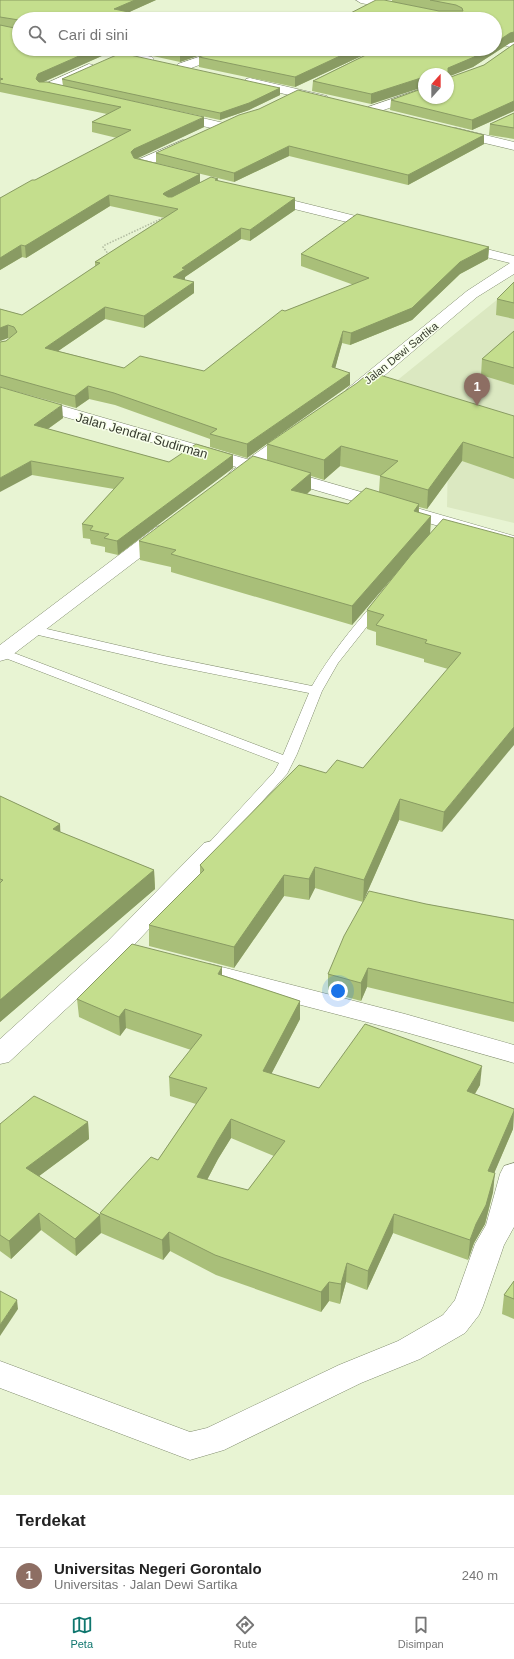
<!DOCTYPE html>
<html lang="id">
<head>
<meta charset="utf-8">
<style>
	:root { --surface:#fff; --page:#f2f2f2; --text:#222; --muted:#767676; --line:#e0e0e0; --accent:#0f766e }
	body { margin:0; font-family:Arial,sans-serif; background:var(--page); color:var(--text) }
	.compass { position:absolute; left:418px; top:68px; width:36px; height:36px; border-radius:50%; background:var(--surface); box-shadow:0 1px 3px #0004; rotate:21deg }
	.you { position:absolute; left:338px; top:991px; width:14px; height:14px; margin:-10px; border:3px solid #fff; border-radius:50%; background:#1a73e8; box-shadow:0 0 0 6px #1a73e833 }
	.badge { display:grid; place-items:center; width:26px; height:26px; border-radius:50%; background:var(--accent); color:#fff; font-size:13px; font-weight:700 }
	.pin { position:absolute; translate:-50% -33px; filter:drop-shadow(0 1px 2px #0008) }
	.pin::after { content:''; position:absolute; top:21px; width:14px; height:12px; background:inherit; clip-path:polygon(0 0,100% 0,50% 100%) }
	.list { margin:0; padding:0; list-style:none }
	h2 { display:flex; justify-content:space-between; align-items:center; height:52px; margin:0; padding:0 16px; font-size:17px }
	h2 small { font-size:13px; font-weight:400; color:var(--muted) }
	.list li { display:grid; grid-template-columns:26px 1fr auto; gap:12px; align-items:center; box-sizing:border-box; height:56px; padding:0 16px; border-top:1px solid var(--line) }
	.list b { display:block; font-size:15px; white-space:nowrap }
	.list p { margin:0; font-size:13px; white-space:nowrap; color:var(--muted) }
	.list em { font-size:13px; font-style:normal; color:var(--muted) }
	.icon { flex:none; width:22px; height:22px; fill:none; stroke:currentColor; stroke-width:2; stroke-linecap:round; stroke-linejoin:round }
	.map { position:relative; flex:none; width:514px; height:1495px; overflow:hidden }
	.search { position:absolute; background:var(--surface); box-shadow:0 1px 3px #0004; left:12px; right:12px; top:12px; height:44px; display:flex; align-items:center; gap:10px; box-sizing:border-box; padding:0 14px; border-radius:22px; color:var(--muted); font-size:15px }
	.sheet { height:108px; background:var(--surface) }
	nav { display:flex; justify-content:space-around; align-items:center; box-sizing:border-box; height:56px; border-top:1px solid var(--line); background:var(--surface); font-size:11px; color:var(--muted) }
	nav a { display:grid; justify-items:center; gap:2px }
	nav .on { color:var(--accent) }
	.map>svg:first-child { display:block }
	.built { fill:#dbe8c1 }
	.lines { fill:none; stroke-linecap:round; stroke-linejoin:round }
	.lane-casing { stroke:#818c6e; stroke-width:1 }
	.street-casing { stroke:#818c6e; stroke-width:1 }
	.secondary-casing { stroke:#818c6e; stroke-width:1 }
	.path { stroke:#b1bba0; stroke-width:1.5; stroke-dasharray:1.5 1.5; stroke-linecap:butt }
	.lane { fill:#fff; fill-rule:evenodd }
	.street { fill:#fff; fill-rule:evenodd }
	.secondary { fill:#fff; fill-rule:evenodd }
	.wall { fill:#a9bf79; fill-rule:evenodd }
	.shaded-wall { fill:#899b63 }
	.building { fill:#c4de8d; stroke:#899b63; fill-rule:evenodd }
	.labels { text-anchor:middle; stroke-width:3; stroke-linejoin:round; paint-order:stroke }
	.far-street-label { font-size:11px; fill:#363b2e; stroke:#f8ffeb }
	.street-label { font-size:13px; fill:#363b2e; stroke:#f8ffeb }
</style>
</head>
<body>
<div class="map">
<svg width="514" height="1495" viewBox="0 0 514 1495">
	<rect width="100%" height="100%" fill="#e8f4d3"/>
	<polygon class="built" points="514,286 514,523 447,507 448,456 384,391"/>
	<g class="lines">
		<defs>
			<path id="lane" d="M378 601 382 603 384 605 338 663 322 691 297 754 287 774 217 851 212 852 207 851 205 848 207 845 274 772 279 763 0 656V650H6L283 755 309 693 164 664 34 634 30 633 28 630 30 627 34 626 164 656 312 686C330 655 351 629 374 603Z"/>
			<g id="street">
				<polygon points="356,0 377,0 455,16 461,19 439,19 361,3"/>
				<polygon points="495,37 514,41 514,48 495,43"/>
				<polygon points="92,49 115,49 152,57 154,59 152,61 148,63 98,52 94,51"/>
				<polygon points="222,49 231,49 233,51 231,53 186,70 178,70 176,67 178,64"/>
				<polygon points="89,64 93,65 95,68 93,71 44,94 36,94 34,91 36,88"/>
				<polygon points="250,78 327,96 329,99 327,102 323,103 246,85 244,82 246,79"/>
				<polygon points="424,88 424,96 372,114 368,113 366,110 368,107"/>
				<polygon points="176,112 224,123 226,126 224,129 220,130 172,119 170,116 172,113"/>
				<polygon points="456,128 514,142 514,150 451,135 450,132 451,129"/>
				<polygon points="183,140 188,141 189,144 188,147 145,167 135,167 133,164 135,161"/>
				<polygon points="267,194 384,223 386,226 384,229 379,230 262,201 260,198 262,195"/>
				<polygon points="459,242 514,256 514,274 477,297 359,397 353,398 347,397 345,393 347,389 467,291 510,263 454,249 452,246 454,243"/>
				<polygon points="292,431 298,432 301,436 298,440 243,479 237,480 231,479 228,475 231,471 286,432"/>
				<polygon points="163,525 170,527 172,531 170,535 7,659 0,661 0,645 156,527"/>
				<polygon points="212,841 220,843 224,848 220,853 134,945 164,953 168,959 164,965 155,967 121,958 9,1062 0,1064 0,1039 107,942 204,843"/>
				<polygon points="210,964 405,1014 514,1045 514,1063 405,1032 201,979 197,973 201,967"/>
				<polygon points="514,1163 514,1227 504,1245 483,1306 479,1315 465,1333 420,1359 361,1383 224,1450 190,1460 0,1388 0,1361 190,1432 207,1428 339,1365 398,1341 443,1315 455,1300 475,1244 486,1225 500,1174 504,1166"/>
			</g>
			<polygon id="secondary" points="0,388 514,536 514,548 0,398"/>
		</defs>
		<use href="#lane" class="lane-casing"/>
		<use href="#street" class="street-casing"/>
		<use href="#secondary" class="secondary-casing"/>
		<polyline class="path" points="109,255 103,247 105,245 165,217"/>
		<use href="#lane" class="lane"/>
		<use href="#street" class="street"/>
		<use href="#secondary" class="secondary"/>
	</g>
	<g class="wall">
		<polygon points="0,0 156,0 129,12 19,19 104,55 43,82 204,127 137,158 200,174 200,183 218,181 295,198 295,210 250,241 241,239 185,277 185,280 194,293 144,328 105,319 58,351 124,368 204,371 285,311 354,285 301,266 301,254 489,247 488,259 460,274 412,320 350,345 342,343 335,368 350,385 247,458 210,447 210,439 115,405 89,399 76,408 0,387 0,342 6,341 10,338 8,338 0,341 0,309 22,315 95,267 95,262 165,218 110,206 26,258 22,257 0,270 0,198 117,138 92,132 92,122 107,114 0,92"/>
		<polygon points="392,0 514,0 514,42 510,43 473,67 371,104 312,91 313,81 371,52 370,52 295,87 199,67 199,57 220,49 495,49 339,19 392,1"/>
		<polygon points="514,44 514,111 472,130 390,110 391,100 484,65"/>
		<polygon points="121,49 218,49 180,62"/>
		<polygon points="62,79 280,88 280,95 249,110 220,120 63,86"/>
		<polygon points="514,113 514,139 489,135 490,124"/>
		<polygon points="484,135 484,144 408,185 289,156 234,182 156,163 156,153"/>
		<polygon points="514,282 514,319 496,315 497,299"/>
		<polygon points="514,331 514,385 481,375 482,359"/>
		<polygon points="0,387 63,418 48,429 169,462 233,455 233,468 118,555 105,552 105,547 91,544 90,539 83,538 82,524 114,489 32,475"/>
		<path d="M514 416V479L462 461 427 509 419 507V513L431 516 430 534 514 538 442 832 399 820 364 899 426 904 514 920V1022L367 987 361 1001 328 992V974L363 902 315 888 309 900 284 896 234 968 149 946V925L200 874V865L326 773 363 768 448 669 424 662V659L376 645V632L367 629V610L406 562 352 625 171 572V567L140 560 139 541 267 460V444ZM340 466 380 476 379 492 348 504 307 494 311 490V476L324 480Z"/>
		<polygon points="0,796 60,824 60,832 154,870 155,889 0,1022"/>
		<path d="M222 975 300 1001V1019L271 1074 319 1088 480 1085 475 1094 514 1109 513 1129 494 1173 493 1192 485 1224 474 1243 468 1260 393 1233 367 1290 346 1282 340 1304 329 1301 321 1312 216 1275 170 1251 163 1260 101 1233 76 1256 41 1230 11 1259 0 1251V1124L88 1122 89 1139 39 1176 100 1215V1213L158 1160 196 1104 170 1096 169 1077 191 1050 126 1028 120 1036 79 1017 77 999ZM231 1138 274 1156 248 1190 207 1180 218 1159Z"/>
		<polygon points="514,1281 514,1319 502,1314 504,1295"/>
	</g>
	<g class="shaded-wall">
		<polygon points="135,0 156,0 114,19 114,9"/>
		<polygon points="514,32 514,42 510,43 473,67 448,77 448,68 486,49 495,49 495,43 510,33"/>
		<polygon points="95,49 103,49 104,55 39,84 36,79 38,74"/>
		<polygon points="190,49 218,49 180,62 180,53"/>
		<polygon points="355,49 370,49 370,52 295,87 295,77"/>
		<polygon points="424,77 424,87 371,104 371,94"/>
		<polygon points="280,88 280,95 249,110 220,120 220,113"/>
		<polygon points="514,101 514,111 472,130 472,120"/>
		<polygon points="204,117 204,127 134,160 131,152 134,149"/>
		<polygon points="484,135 484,144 408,185 408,175"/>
		<polygon points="289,146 289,156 234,182 234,173"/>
		<polygon points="200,174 200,185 164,204 163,194 164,193"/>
		<polygon points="109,195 110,206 26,258 25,246"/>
		<polygon points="295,198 295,210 250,241 250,230"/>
		<polygon points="241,228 241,239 185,277 185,280 173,277 182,268"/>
		<polygon points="21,245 22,257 0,270 0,258"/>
		<polygon points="489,247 488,259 460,274 412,320 350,345 351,333 460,262"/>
		<polygon points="194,282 194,293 144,328 144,316"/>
		<polygon points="105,307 105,319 45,360 45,348"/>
		<polygon points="8,325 8,338 0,341 0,328"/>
		<polygon points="343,331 342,343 332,380 332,367"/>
		<polygon points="350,373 350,385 247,458 247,444"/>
		<polygon points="88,386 89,399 76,408 75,396"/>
		<polygon points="62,405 63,418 35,438 34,425"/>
		<polygon points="463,442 462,461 427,509 428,490"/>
		<polygon points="341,446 340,466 324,480 324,460"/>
		<polygon points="233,455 233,468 118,555 117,541"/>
		<polygon points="31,461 32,475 0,492 0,478"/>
		<polygon points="311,473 311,490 291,508 291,490"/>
		<polygon points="419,504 418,522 414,511"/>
		<polygon points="431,516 430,534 352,625 352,606"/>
		<polygon points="514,727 514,745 442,832 444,812"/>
		<polygon points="400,799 399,820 363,902 364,880"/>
		<polygon points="60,824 61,843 53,829"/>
		<polygon points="315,867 315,888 309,900 309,879"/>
		<polygon points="154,870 155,889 0,1022 0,1000"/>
		<polygon points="284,875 284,896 234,968 234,947"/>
		<polygon points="222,967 222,986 218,974"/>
		<polygon points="368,968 367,987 361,1001 361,983"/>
		<polygon points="300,1001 300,1019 263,1090 263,1071"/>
		<polygon points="125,1009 126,1028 120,1036 119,1017"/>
		<polygon points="482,1066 480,1085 465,1110 467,1091"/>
		<polygon points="514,1111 513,1129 487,1190 488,1171"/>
		<polygon points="231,1119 231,1138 218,1159 198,1197 197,1177 218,1140"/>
		<polygon points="88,1122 89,1139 27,1185 26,1168"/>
		<polygon points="495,1173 493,1192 485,1224 474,1243 468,1260 470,1240"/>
		<polygon points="39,1213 41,1230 11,1259 9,1241"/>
		<polygon points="394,1214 393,1233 367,1290 368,1271"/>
		<polygon points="100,1215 101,1233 76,1256 75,1239"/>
		<polygon points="169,1232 170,1251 163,1260 162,1240"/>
		<polygon points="347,1263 346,1282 340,1304 341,1284"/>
		<polygon points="329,1282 329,1301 321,1312 321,1292"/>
		<polygon points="17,1300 18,1309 0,1336 0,1325"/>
	</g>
	<g class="building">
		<polygon points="0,0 135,0 114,9 163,19 19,19 19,25 19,20 0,17"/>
		<polygon points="376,0 384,0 439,11 463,11 462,8 456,5 430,0 514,0 514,32 510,33 495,43 495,19 339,19"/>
		<polygon points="0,25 19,29 19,49 95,49 38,74 36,79 39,82 47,82 204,117 134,149 131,152 134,158 200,174 164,193 163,194 168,197 172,197 211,177 218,179 215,180 295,198 250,230 241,228 182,268 185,269 173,277 194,282 144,316 105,307 45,348 124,368 140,356 204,371 282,310 285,311 369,278 301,254 357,214 489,247 460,262 412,308 351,333 343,331 332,367 350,373 247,444 210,434 217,429 114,393 88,386 75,396 0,375 0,342 6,341 17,332 14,327 8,325 0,328 0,309 22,315 100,263 95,262 178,209 109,195 25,246 21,245 0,258 0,198 32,180 35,180 131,130 92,122 121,107 0,83 0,80 3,79 0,78"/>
		<polygon points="514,44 514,101 472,120 391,100 424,88 424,98 448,98 448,78 484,65"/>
		<polygon points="163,49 190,49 180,53"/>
		<polygon points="220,49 355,49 295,77 199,57"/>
		<polygon points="375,49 486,49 474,57 448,68 448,74 424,74 424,77 371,94 313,81 374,51"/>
		<polygon points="121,53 280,88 249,103 220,113 62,79"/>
		<polygon points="298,90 484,135 408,175 289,146 234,173 156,153 239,115 259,109"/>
		<polygon points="514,113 514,128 490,124"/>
		<polygon points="514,282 514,303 497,299"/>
		<polygon points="514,331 514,368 482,359"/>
		<polygon points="370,372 514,416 514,458 463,442 428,490 380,476 398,461 341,446 324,460 267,444 357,383"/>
		<polygon points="0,387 62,405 34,425 169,462 196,444 233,455 117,541 104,538 109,534 90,530 93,526 82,524 124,478 31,461 0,478"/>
		<polygon points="253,456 311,473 291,490 348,504 366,488 419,504 414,511 431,516 352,606 171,554 176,550 139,541"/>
		<polygon points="443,519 514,538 514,727 444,812 400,799 364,880 315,867 309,879 284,875 234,947 149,925 204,870 200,865 299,765 326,773 337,760 363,768 461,653 425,643 427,640 376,625 384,615 367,610 411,555"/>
		<polygon points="0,796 60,824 53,829 154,870 0,1000 0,883 3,880 0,879"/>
		<polygon points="369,891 426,904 514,920 514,1003 368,968 361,983 328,974 344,936"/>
		<path d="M132 944 222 967 218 974 300 1001 263 1071 319 1088 365 1024 482 1066 467 1091 514 1109V1111L488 1171 495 1173 486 1205 476 1224 470 1240 394 1214 368 1271 347 1263 341 1284 329 1282 321 1292 215 1255 169 1232 162 1240 100 1213 151 1157 158 1160 207 1088 169 1077 202 1035 125 1009 119 1017 77 999ZM231 1119 285 1141 248 1190 197 1177 218 1140Z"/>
		<polygon points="34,1096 88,1122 26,1168 100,1215 75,1239 39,1213 9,1241 0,1235 0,1124"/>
		<polygon points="514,1281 514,1299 504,1295"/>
		<polygon points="0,1291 17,1300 0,1325"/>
	</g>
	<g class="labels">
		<g class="far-street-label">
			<text transform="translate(401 353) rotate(-39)" y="4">Jalan Dewi Sartika</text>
		</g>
		<g class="street-label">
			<text transform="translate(142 435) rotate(16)" y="5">Jalan Jendral Sudirman</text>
		</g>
	</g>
</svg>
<svg class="compass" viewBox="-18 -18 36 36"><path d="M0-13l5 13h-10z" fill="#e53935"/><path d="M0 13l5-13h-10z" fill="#767676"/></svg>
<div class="you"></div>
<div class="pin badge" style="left:477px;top:406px;background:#8d6e63">1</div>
<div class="search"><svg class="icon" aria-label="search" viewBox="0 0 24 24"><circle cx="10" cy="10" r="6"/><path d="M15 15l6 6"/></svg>Cari di sini</div>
</div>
<section class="sheet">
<h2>Terdekat<small></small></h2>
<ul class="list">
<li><span class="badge" style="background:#8d6e63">1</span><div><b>Universitas Negeri Gorontalo</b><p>Universitas · Jalan Dewi Sartika</p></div><em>240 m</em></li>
</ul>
</section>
<nav>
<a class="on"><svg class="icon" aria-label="map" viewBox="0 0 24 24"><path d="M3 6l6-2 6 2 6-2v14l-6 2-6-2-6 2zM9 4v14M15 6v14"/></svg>Peta</a>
<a><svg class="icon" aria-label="directions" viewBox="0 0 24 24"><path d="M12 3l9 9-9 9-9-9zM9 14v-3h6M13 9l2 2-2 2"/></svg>Rute</a>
<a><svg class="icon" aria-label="saved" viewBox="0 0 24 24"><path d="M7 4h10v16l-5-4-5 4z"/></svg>Disimpan</a>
</nav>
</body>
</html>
